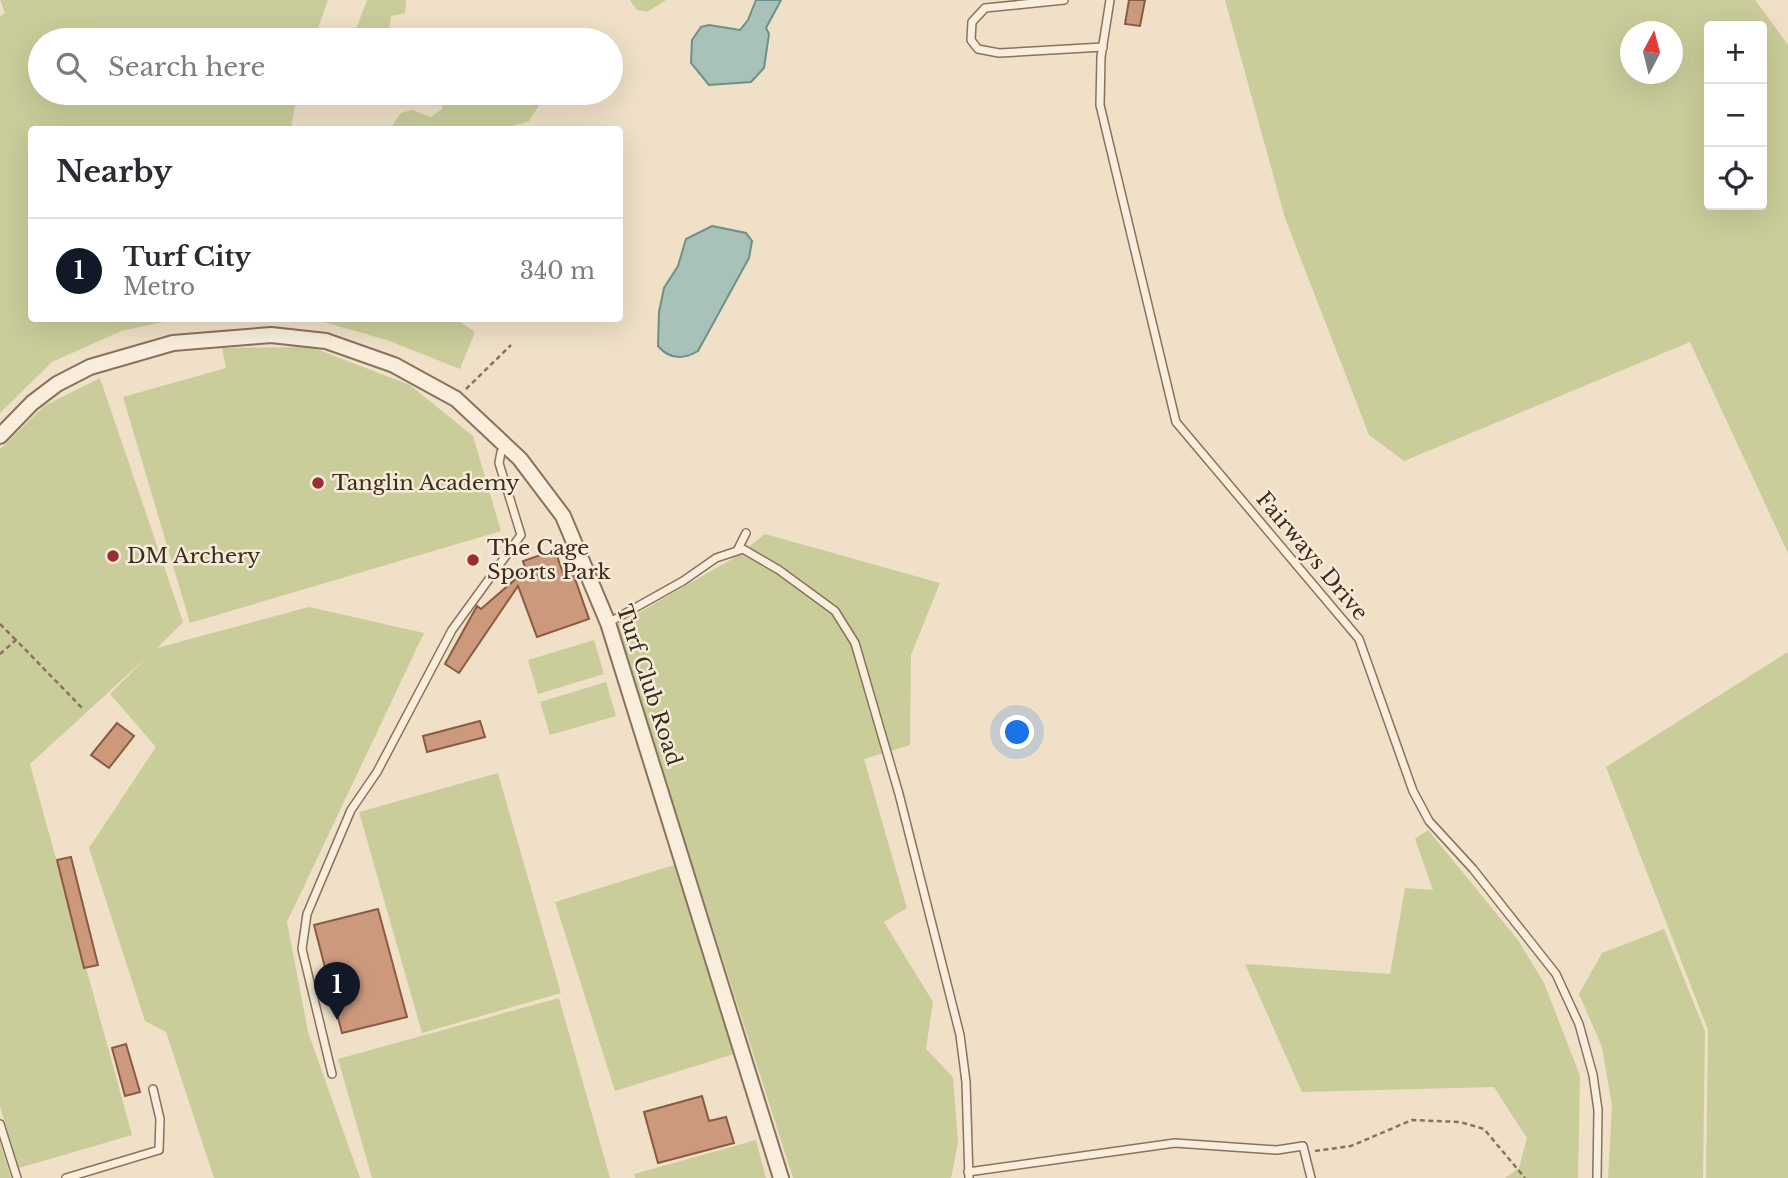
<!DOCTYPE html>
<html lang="en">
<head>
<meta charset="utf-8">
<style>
	:root { --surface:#fff; --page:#f7f7f7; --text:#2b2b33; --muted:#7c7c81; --line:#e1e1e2; --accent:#111827 }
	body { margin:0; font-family:"Libre Baskerville",serif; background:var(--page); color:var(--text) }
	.controls { position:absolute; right:21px; top:21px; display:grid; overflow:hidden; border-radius:7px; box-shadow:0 7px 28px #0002 }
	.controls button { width:63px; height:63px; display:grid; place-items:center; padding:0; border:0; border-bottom:2px solid var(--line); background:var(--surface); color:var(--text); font:35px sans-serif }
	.compass { position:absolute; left:1620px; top:21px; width:63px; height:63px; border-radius:50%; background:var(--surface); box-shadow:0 7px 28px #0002; rotate:7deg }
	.you { position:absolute; left:1018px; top:733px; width:24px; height:24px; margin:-18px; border:5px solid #fff; border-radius:50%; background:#1a73e8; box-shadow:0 0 0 10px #1a73e833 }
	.badge { display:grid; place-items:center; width:46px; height:46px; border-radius:50%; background:var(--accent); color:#fff; font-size:23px; font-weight:700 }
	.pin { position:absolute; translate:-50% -58px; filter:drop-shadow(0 2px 4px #0008) }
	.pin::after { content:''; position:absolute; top:37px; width:24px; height:21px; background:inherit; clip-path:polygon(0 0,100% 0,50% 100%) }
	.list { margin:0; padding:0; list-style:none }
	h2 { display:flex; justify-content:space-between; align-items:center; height:91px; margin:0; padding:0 28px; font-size:30px }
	h2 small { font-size:23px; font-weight:400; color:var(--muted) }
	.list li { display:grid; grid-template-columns:46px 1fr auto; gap:21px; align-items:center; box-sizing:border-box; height:105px; padding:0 28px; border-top:2px solid var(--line) }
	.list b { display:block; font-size:26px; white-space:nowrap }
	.list p { margin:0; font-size:23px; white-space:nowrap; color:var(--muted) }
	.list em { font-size:23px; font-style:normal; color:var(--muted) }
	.icon { flex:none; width:38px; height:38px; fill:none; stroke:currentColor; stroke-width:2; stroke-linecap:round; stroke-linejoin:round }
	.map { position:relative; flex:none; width:1788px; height:1178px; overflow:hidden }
	.search { position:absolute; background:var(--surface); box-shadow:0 7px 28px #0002; left:28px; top:28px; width:595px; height:77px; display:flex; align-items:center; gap:18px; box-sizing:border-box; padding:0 24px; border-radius:38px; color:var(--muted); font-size:26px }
	.panel { position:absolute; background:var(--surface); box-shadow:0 7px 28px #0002; left:28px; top:126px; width:595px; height:196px; border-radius:7px }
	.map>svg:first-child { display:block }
	.green { fill:#cacd9a; fill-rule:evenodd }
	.water { fill:#a8c2b9; stroke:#6e9186; stroke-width:2 }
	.building { fill:#cd997d; stroke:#8a5a42; stroke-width:2 }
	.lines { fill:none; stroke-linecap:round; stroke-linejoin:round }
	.lane-casing { stroke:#8a725c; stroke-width:10 }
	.street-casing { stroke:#8a725c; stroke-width:18 }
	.path { stroke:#8a725c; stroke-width:2.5; stroke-dasharray:5 3.5; stroke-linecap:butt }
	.lane { stroke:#f9eedb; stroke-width:7 }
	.street { stroke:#f9eedb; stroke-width:14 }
	.poi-dot { fill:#9a2c33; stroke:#f6ebd7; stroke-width:2.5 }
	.labels { text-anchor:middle; stroke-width:5; stroke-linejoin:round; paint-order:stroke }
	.poi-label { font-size:21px; fill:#3b2b20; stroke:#f6ebd7; text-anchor:start }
	.street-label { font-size:21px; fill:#3b2b20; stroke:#f6ebd7 }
</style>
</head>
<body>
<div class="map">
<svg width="1788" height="1178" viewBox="0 0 1788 1178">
	<rect width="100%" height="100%" fill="#efe0c7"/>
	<g class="green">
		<polygon points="0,0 328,0 314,40 40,40 40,93 297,93 291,129 32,130 32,318 178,319 121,331 52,362 0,413 0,17 5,13"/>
		<polygon points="367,0 406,0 405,13 391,16 388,40 352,40"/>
		<polygon points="630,0 666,0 647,12 637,10"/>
		<path d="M1225 0H1755L1788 45V553L1690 342 1404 461 1369 435 1285 218ZM1709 26H1762V205H1709ZM1630 32H1672V74H1630Z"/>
		<polygon points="551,30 563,32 570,40 532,40"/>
		<polygon points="445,93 547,93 529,121 502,129 390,129 401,113 412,110 431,117 442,109"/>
		<polygon points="313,319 456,319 475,332 460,369 387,340"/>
		<polygon points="311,347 410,385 473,436 501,531 190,623 123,397 226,368 222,348"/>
		<polygon points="100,378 183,622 157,648 309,607 424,633 287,922 308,1032 360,1178 214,1178 166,1032 145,1021 89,848 156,747 110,694 148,656 30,764 132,1135 19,1168 0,1107 0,449 44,406"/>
		<polygon points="765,534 940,583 911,655 910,745 864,759 907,908 884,922 933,1002 926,1049 953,1077 958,1143 951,1178 793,1178 616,626 737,556"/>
		<polygon points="594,640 604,674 538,694 528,660"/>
		<polygon points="1788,652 1788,1178 1706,1178 1708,1030 1606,767"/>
		<polygon points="606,682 616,716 550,735 540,702"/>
		<polygon points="498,773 561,993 422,1033 359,812"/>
		<polygon points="1428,830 1518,940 1544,983 1580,1076 1578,1178 1505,1178 1519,1168 1527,1138 1494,1087 1302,1092 1245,964 1390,974 1405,888 1433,890 1415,839"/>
		<polygon points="674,865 734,1054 615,1091 555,902"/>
		<polygon points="1664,929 1705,1031 1703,1178 1608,1178 1612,1106 1602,1047 1579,994 1602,953"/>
		<polygon points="559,998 610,1178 372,1178 338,1059"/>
		<polygon points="756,1140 766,1178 635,1178 634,1174"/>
		<polygon points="0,1142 11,1178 0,1178"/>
	</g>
	<g class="water">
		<polygon points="756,0 781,0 766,28 769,34 764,68 751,82 709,85 691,63 692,40 701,27 709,25 740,30 748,20"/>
		<path d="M712 226 746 233 752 241 749 258 698 351C683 360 669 359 658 346L659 312 664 288 678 266 686 239Z"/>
	</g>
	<g class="building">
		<polygon points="1129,0 1145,0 1140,26 1125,24"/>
		<polygon points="555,550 565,579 574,576 589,619 537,637 518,586 459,673 445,664 477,606 481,609 526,570 523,561"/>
		<polygon points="480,721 485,737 427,752 423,736"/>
		<polygon points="117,723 134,736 109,768 91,755"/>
		<polygon points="71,857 98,965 84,968 57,860"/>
		<polygon points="378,909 407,1017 342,1033 314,925"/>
		<polygon points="126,1044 140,1092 125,1096 112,1048"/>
		<polygon points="702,1096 709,1121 726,1117 734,1143 658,1163 644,1112"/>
	</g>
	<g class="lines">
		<defs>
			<g id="lane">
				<polyline points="1064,0 985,8 972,22 971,40 978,49 999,53 1103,47"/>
				<polyline points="1110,0 1101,57 1100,105 1176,422 1359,639 1413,791 1429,821 1473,869 1556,974 1579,1024 1593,1075 1598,1110 1597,1178"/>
				<polyline points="738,549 746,533"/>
				<polyline points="608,623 683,581 716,558 743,549 779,570 835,611 855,643 899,794 960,1035 966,1082 969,1178"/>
				<polyline points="332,1074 302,949 307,914 351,810 377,772 452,630 521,535 499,463 501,452 506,447"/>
				<polyline points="0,1124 17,1178"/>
				<polyline points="968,1172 1175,1143 1277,1150 1303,1146 1311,1178"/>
				<polyline points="66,1178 159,1150 160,1119 153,1089"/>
			</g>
			<polyline id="street" points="0,436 32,403 57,384 90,367 173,343 271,335 326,341 394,365 456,399 520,459 563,516 608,623 781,1178"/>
		</defs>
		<use href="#lane" class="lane-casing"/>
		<use href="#street" class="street-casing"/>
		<g class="path">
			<polyline points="466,389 511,345"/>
			<polyline points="0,624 16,640"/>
			<polyline points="0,654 16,640 84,710"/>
			<polyline points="1315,1151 1351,1146 1412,1120 1460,1122 1484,1129 1525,1178"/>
		</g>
		<use href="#lane" class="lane"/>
		<use href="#street" class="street"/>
	</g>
	<g class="poi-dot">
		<circle cx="318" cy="483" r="7"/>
		<circle cx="113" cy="556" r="7"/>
		<circle cx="473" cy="560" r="7"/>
	</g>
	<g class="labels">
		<g class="poi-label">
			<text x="332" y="490">Tanglin Academy</text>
			<text x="487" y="555">The Cage<tspan x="487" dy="24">Sports Park</tspan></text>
			<text x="127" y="563">DM Archery</text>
		</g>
		<g class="street-label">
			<text transform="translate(1312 556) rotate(50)" y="7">Fairways Drive</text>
			<text transform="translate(649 685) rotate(72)" y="7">Turf Club Road</text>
		</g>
	</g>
</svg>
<div class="controls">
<button>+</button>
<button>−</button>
<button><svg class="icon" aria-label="locate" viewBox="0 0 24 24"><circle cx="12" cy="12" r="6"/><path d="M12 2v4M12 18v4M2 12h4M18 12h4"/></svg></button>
</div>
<svg class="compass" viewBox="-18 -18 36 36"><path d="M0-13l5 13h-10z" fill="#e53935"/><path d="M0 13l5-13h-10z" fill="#7c7c81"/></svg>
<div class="you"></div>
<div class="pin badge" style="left:337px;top:1020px">1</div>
<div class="search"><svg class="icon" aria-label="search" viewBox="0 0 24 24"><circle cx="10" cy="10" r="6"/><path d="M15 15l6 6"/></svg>Search here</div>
<section class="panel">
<h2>Nearby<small></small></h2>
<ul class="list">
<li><span class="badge">1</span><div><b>Turf City</b><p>Metro</p></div><em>340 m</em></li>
</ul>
</section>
</div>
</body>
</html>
